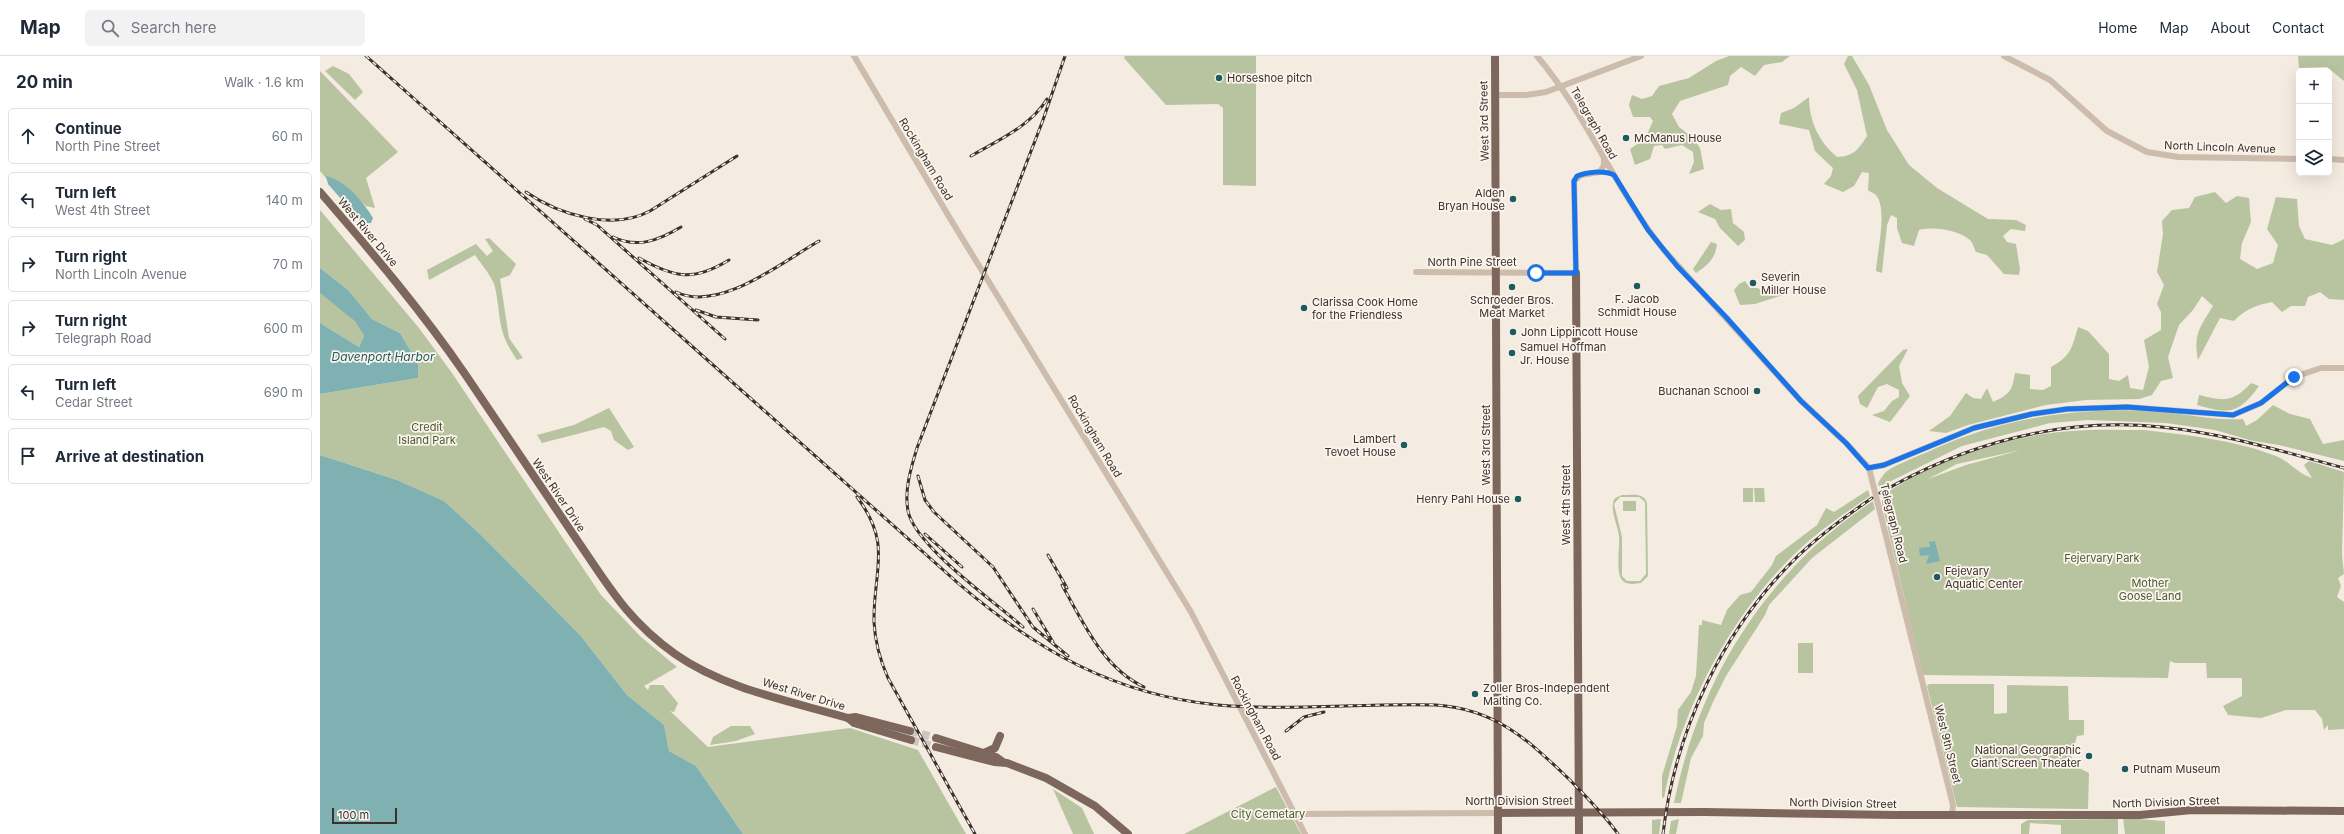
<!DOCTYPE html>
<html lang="en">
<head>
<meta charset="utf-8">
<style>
	:root { --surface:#fff; --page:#f2f2f3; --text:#1f2937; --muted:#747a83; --line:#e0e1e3 }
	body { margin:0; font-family:Inter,sans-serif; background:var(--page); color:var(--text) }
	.controls { position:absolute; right:12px; top:12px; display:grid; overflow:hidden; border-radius:6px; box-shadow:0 4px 16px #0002 }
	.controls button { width:36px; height:36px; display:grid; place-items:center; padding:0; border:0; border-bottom:1px solid var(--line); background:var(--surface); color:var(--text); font:20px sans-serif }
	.scale { position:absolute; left:12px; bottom:10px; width:65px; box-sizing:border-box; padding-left:4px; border:2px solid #3b302b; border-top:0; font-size:11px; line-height:14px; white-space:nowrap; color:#3b302b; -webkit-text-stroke:3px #fbf5ee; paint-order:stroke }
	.stop { position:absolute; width:12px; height:12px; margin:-9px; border:3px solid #1a73e8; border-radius:50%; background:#fff }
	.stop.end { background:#1a73e8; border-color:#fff; box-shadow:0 1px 4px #0008 }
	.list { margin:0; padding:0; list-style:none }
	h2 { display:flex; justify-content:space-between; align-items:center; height:52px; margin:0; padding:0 16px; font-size:17px }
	h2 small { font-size:13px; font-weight:400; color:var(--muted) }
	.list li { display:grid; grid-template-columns:26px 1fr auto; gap:12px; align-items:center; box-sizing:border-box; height:56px; margin:0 8px 8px; padding:0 8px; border:1px solid var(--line); border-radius:6px }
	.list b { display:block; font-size:15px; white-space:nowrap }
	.list p { margin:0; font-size:13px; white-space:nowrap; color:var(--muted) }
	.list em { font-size:13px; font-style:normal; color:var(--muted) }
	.icon { flex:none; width:22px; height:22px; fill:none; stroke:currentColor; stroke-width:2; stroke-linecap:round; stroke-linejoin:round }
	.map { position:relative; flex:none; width:2024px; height:778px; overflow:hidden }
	header { display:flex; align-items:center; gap:24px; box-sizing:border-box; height:56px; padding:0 20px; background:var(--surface); border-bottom:1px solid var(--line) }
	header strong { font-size:19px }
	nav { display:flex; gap:22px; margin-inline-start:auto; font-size:14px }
	.search { width:280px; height:36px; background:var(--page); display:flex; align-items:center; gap:10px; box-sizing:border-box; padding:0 14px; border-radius:6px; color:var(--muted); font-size:15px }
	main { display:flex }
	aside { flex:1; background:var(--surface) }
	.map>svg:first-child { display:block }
	.green { fill:#b8c4a0; fill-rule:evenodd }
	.water { fill:#7fb0b2 }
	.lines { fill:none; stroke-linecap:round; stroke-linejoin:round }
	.major-tunnel { stroke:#cfc6bd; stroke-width:8; stroke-dasharray:8 4; stroke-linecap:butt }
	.minor { stroke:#cdbbac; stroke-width:6 }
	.major { stroke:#7d675c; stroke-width:8 }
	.rail-casing { stroke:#3b302b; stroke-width:3 }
	.rail { stroke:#fbf5ee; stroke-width:1.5; stroke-dasharray:4.5; stroke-linecap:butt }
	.route { stroke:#1a73e8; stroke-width:5 }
	.poi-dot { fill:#1f5a5e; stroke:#fbf5ee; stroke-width:1.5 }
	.labels { text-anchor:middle; stroke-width:3.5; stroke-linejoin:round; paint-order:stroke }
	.poi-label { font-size:11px; fill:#3b302b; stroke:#fbf5ee; text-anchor:start }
	.street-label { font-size:11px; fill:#3b302b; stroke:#fbf5ee }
	.park-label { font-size:11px; fill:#4a5a2e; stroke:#fbf5ee }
	.water-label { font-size:12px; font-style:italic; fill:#1f5a5e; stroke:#fbf5ee }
</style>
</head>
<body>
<header>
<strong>Map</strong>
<div class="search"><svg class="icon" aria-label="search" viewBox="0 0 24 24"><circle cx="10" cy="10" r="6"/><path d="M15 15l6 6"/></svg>Search here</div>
<nav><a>Home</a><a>Map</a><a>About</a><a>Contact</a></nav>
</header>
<main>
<aside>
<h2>20 min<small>Walk · 1.6 km</small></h2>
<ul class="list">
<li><svg class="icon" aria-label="ahead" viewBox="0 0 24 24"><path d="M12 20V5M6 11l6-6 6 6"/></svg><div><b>Continue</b><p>North Pine Street</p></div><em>60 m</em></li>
<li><svg class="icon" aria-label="left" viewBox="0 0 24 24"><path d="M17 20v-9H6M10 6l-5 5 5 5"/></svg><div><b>Turn left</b><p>West 4th Street</p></div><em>140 m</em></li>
<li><svg class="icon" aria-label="right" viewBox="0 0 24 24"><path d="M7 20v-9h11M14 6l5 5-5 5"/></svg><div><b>Turn right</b><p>North Lincoln Avenue</p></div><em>70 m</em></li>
<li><svg class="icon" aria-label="right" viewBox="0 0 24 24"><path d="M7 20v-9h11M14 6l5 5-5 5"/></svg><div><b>Turn right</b><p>Telegraph Road</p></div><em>600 m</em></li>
<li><svg class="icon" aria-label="left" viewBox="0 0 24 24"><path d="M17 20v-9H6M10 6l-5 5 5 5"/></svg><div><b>Turn left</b><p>Cedar Street</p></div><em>690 m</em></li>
<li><svg class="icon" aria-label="arrive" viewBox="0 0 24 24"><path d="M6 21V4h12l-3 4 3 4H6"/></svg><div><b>Arrive at destination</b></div></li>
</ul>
</aside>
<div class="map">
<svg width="2024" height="778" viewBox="0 0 2024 778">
	<rect width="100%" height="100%" fill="#f4ebe1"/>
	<g class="green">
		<polygon points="805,0 936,0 936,130 903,129 903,52 898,48 846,49 804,2"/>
		<polygon points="1409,0 1470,0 1462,6 1444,9 1435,20 1421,11 1410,20 1408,29 1360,45 1352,58 1359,71 1373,82 1380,92 1384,113 1369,118 1374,106 1373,96 1362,89 1345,93 1342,89 1334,90 1330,103 1315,109 1310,93 1325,83 1333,65 1330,61 1313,61 1309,49 1312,39 1322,43 1332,40 1339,30 1369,22 1396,5"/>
		<path d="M1528 0H1532L1549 29 1567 74 1589 109 1617 132 1668 163 1696 164 1706 169 1705 175 1691 173 1683 180 1687 186 1696 188 1700 213 1699 219 1684 218 1667 199 1656 196C1654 192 1653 187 1650 184 1639 174 1613 170 1599 174L1594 190 1582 187 1577 172V162L1571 159 1567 169 1562 217 1556 215C1557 197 1568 153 1556 139 1554 137 1550 136 1548 134L1549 117 1542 116 1534 130 1523 136 1504 128 1511 120 1513 112 1495 95 1489 74 1459 68 1461 57 1474 52 1489 41C1489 65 1499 86 1517 101 1534 100 1538 94 1547 80L1537 34 1524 8Z"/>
		<polygon points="1978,0 2024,0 2024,25 2007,11 1979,12"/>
		<polygon points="13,10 29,18 43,36 35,44 5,15"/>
		<polygon points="0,15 78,96 46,122 55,152 46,150 30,134 22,141 0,115"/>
		<path d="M1895 136 1906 147 1917 140 1929 142 1931 166 1922 187 1920 203 1937 213 1953 207 1958 189 1947 173 1956 141 1977 143 1979 170 1985 183 2012 189 2024 183V244L2009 243 2000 236 1988 241 1985 250H1971L1962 256 1952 246C1937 249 1925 253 1914 265L1900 262 1878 304C1873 278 1880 271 1893 250L1882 240 1873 254 1859 269 1848 301 1853 322 1841 325 1832 339 1819 343 1766 344 1726 349 1648 369 1626 377 1609 375 1630 360 1646 337 1653 342 1661 343 1667 332 1673 346C1690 338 1692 335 1695 317L1710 319V333L1723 334 1731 330V311C1751 300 1752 292 1758 271L1768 275 1789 298V323L1799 325 1808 319 1810 332 1823 334 1829 311 1824 284 1841 274V256L1837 248 1844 229 1837 216 1843 178 1842 165 1852 154 1869 152 1875 141Z"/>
		<polygon points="1390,148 1401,154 1411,153 1413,167 1424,176 1425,184 1418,190 1400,172 1395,163 1378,156"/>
		<polygon points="0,154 99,272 132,317 281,539 321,581 357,611 324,630 328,634 330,629 343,629 358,647 354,656 350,655 388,691 530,672 598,694 646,778 423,778 376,710 349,695 344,669 307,639 260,579 161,479 124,445 77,424 0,399 0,338 98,322 98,308 80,277 52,263 28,234 0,212"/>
		<path d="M169 182 196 208 190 219 180 223 189 282 203 302 197 304C176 273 182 264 175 231 172 220 161 208 155 199L109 224 107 214 156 188 167 200 173 195 165 183Z"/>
		<path d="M1391 186 1397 188C1395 203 1388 209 1376 217L1373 213Z"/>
		<path d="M1425 225 1430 232H1438C1447 240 1453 237 1463 232V239L1435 248 1420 249 1414 234 1419 228Z"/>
		<polygon points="0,237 37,266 44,280 39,291 0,267"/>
		<polygon points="1588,293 1579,310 1582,327 1590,340 1570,366 1552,359 1564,355 1572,345 1579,341 1579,334 1567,328 1558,331 1547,352 1540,348 1538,340 1583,294"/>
		<path d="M1931 327 1939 330C1918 359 1909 358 1877 349L1879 339C1903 345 1913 347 1931 327Z"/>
		<path d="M1953 349 1970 358 1990 363 2003 388 2024 384V405L1959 389 1933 385 1895 374 1846 367 1768 364 1730 367 1642 390 1559 431 1558 427C1560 424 1562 420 1565 417 1571 410 1604 398 1614 393 1684 362 1756 351 1833 355 1863 357 1893 365 1923 363L1926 370 1937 364Z"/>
		<polygon points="289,352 314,391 308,394 294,384 291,375 284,371 222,387 217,379 254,369"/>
		<path d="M1824 374C1868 379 1915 384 1956 400 1969 405 1978 418 1992 422L1984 409 1989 405 2024 416 2022 499 2024 518 2018 522 2021 530 2017 541 2024 546V673L2008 674V669L2004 674 2002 663 1995 654H1966L1941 662 1908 659 1903 650 1922 640V622H1887L1886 607H1855L1850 605 1848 622 1603 619 1562 448V440C1616 403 1685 380 1751 375 1775 373 1800 374 1824 374ZM1701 394 1646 409 1608 423 1637 408Z"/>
		<rect x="1423" y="432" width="10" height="14"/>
		<polygon points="1434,432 1444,432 1445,446 1435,446"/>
		<path d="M1548 434 1550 440C1530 454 1510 467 1491 483 1419 544 1361 649 1344 742L1342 741V720L1357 670 1358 654 1371 636 1376 620 1379 569H1382V564L1401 569 1407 554 1420 539 1431 536 1452 509 1456 500 1497 469 1506 452 1514 456Z"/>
		<path d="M1302 439C1311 439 1324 436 1327 447L1328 520 1321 527C1316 528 1307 529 1303 525 1295 519 1300 491 1299 482 1299 470 1288 453 1295 442ZM1300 441H1319L1325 446 1326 518 1320 525H1307L1302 520V481L1294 448Z"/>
		<rect x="1303" y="445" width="13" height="10"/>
		<path d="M1553 445 1555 453 1492 502 1449 549 1445 559 1406 620 1393 646 1384 667 1383 680 1371 702 1361 747H1354C1379 623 1446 515 1553 445Z"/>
		<rect x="1478" y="587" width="15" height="30"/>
		<polygon points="1609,628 1674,628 1674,658 1687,657 1687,629 1748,630 1749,664 1764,664 1764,679 1757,680 1751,700 1755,710 1769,717 1768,753 1637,751 1607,630"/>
		<polygon points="411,670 430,670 435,678 416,685 390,689 393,681"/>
		<polygon points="956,731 981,778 864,778"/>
		<polygon points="733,733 762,752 774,778 753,778"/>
		<polygon points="1803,762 1845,765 1845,778 1805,778"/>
		<polygon points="1341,763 1339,778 1332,778 1332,764"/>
		<polygon points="1359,763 1356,778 1349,778 1351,765"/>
		<polygon points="1798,763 1798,778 1741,778 1741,769 1710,767 1709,778 1701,778 1701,768 1708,764"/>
	</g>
	<g class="water">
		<path d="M6 120C27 126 42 144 53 162L51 167 43 168 8 128Z"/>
		<polygon points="0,212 28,234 52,263 80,277 98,308 98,322 0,338 0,267 39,291 44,280 36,266 0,237"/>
		<polygon points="0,399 77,424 124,445 161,479 260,579 307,639 344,669 349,695 376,710 423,778 0,778"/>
		<polygon points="1615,485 1620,505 1606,508 1609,499 1600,500 1599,492 1610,491 1609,486"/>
	</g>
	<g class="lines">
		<g class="major-tunnel">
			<polyline points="590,675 616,682"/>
			<polyline points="591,684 616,691"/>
		</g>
		<g class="minor">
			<polyline points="534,0 631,164 871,556 985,778"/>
			<path d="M1217 0C1267 59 1295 133 1343 193L1481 345 1526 387 1549 412 1633 749 1632 758"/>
			<polyline points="1684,0 1730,24 1787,75 1827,96 1858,101 1979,103"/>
			<polyline points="1175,39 1206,39 1226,36 1321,0"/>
			<polyline points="2009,103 2024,104"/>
			<polyline points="1096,216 1256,217 1254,125 1261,119 1280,116 1284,109 1284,103"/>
			<polyline points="1549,412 1564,409 1654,372 1712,358 1747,353 1807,351 1913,359 1941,347 1974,321 2001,312 2024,312"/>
			<polyline points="974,758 1178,757"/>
		</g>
		<g class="major">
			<polyline points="1175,0 1178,778"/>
			<path d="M0 136C51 195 101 254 145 318 182 372 218 427 255 481 288 529 306 563 355 598 405 633 470 645 528 662L534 667 591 684"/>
			<polyline points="1256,217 1259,778"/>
			<polyline points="528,662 536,661 590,675"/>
			<polyline points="616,682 676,701 683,706"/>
			<polyline points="616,691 674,706 687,707 726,722 775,750 808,778"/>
			<polyline points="664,697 675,692 680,680"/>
			<polyline points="1178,757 1385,756 1574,759 1820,759 1872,754 2024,755"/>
		</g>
		<defs>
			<g id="rail">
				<path d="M46 0 639 528C716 594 795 639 898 649 970 655 1043 647 1116 649 1176 653 1208 684 1249 723 1266 741 1284 758 1298 778"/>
				<path d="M651 100C677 85 711 70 727 43"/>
				<path d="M206 136C239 159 293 175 330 155L417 100"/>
				<polyline points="265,163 277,169 405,283"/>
				<path d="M293 181C318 193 339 184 361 171"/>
				<path d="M319 202C355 222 373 226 409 204"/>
				<path d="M356 236C399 257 462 206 499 185"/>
				<polyline points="376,254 396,261 438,264"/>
				<polyline points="598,420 605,444 614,456 673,511 713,571 748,600"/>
				<path d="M1560 437C1646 387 1742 361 1841 371 1903 377 1964 396 2024 412"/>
				<path d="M537 441C573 489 553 514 554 566 555 585 560 604 568 622L655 778"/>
				<polyline points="605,478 642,511"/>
				<polyline points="728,499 747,532"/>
				<path d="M742 529C763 566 783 612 824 631"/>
				<polyline points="713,553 733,586"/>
				<path d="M703 571C674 545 595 490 588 455 584 434 591 412 597 392L723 64 745 0"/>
				<polyline points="966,675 984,661 1004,656"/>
				<path d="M1343 778C1355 674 1403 573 1478 500 1501 478 1526 460 1552 442"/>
			</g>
		</defs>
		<use href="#rail" class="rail-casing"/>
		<use href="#rail" class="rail"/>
	</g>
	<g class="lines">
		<path class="route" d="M1216 217H1256L1254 125 1257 120C1267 116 1284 114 1294 119L1328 174 1357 210 1406 261 1481 345 1526 387 1548 412 1564 409 1654 372 1712 358 1747 353 1807 351 1913 359 1941 347 1974 321"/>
	</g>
	<g class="poi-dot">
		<circle cx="899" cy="22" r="4"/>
		<circle cx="1306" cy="82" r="4"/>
		<circle cx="1193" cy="143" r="4"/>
		<circle cx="1433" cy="227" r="4"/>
		<circle cx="1317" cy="230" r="4"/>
		<circle cx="1192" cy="231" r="4"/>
		<circle cx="984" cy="252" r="4"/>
		<circle cx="1193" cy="276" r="4"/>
		<circle cx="1192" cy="297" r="4"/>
		<circle cx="1437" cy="335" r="4"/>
		<circle cx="1084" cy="389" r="4"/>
		<circle cx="1198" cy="443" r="4"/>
		<circle cx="1617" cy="521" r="4"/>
		<circle cx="1155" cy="638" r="4"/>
		<circle cx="1769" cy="700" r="4"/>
		<circle cx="1805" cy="713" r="4"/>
	</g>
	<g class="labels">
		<g class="poi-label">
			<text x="907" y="26">Horseshoe pitch</text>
			<text x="1314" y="86">McManus House</text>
			<text x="1185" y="141" text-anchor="end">Alden<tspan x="1185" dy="13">Bryan House</tspan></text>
			<text x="1441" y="225">Severin<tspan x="1441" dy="13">Miller House</tspan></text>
			<text x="1317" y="247" text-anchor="middle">F. Jacob<tspan x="1317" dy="13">Schmidt House</tspan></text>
			<text x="1192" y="248" text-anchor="middle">Schroeder Bros.<tspan x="1192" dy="13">Meat Market</tspan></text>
			<text x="992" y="250">Clarissa Cook Home<tspan x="992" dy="13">for the Friendless</tspan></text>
			<text x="1201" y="280">John Lippincott House</text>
			<text x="1200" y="295">Samuel Hoffman<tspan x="1200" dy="13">Jr. House</tspan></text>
			<text x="1429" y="339" text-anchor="end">Buchanan School</text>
			<text x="1076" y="387" text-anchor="end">Lambert<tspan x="1076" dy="13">Tevoet House</tspan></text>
			<text x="1190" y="447" text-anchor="end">Henry Pahl House</text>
			<text x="1625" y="519">Fejevary<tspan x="1625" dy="13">Aquatic Center</tspan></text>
			<text x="1163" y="636">Zoller Bros-Independent<tspan x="1163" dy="13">Malting Co.</tspan></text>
			<text x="1761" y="698" text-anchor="end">National Geographic<tspan x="1761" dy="13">Giant Screen Theater</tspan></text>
			<text x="1813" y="717">Putnam Museum</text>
		</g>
		<g class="street-label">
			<text transform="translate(1164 65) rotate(-91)" y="4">West 3rd Street</text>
			<text transform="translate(1274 67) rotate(60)" y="4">Telegraph Road</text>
			<text transform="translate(1900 91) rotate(2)" y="4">North Lincoln Avenue</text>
			<text transform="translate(606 103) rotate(59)" y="4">Rockingham Road</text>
			<text transform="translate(48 176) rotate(50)" y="4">West River Drive</text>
			<text x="1152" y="210">North Pine Street</text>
			<text transform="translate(775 380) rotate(59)" y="4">Rockingham Road</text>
			<text transform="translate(1166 389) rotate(-90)" y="4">West 3rd Street</text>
			<text transform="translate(239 439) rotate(56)" y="4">West River Drive</text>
			<text transform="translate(1246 449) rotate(-90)" y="4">West 4th Street</text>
			<text transform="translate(1574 467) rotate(76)" y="4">Telegraph Road</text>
			<text transform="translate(484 638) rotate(17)" y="4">West River Drive</text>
			<text transform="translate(936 662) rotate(62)" y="4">Rockingham Road</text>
			<text transform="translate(1628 688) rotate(76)" y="4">West 9th Street</text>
			<text x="1199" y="749">North Division Street</text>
			<text transform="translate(1846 746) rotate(-2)" y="4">North Division Street</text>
			<text transform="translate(1523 747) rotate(1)" y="4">North Division Street</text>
		</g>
		<g class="park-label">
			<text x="107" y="375">Credit<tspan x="107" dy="13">Island Park</tspan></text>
			<text x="1782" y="506">Fejervary Park</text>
			<text x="1830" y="531">Mother<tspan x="1830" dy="13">Goose Land</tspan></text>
			<text x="948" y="762">City Cemetary</text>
		</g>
		<g class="water-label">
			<text x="63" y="305">Davenport Harbor</text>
		</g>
	</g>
</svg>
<div class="controls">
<button>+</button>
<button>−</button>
<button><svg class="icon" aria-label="layers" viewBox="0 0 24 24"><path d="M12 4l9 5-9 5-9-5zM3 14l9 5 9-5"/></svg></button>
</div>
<div class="scale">100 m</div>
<div class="stop" style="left:1216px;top:217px"></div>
<div class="stop end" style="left:1974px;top:321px"></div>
</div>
</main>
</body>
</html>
